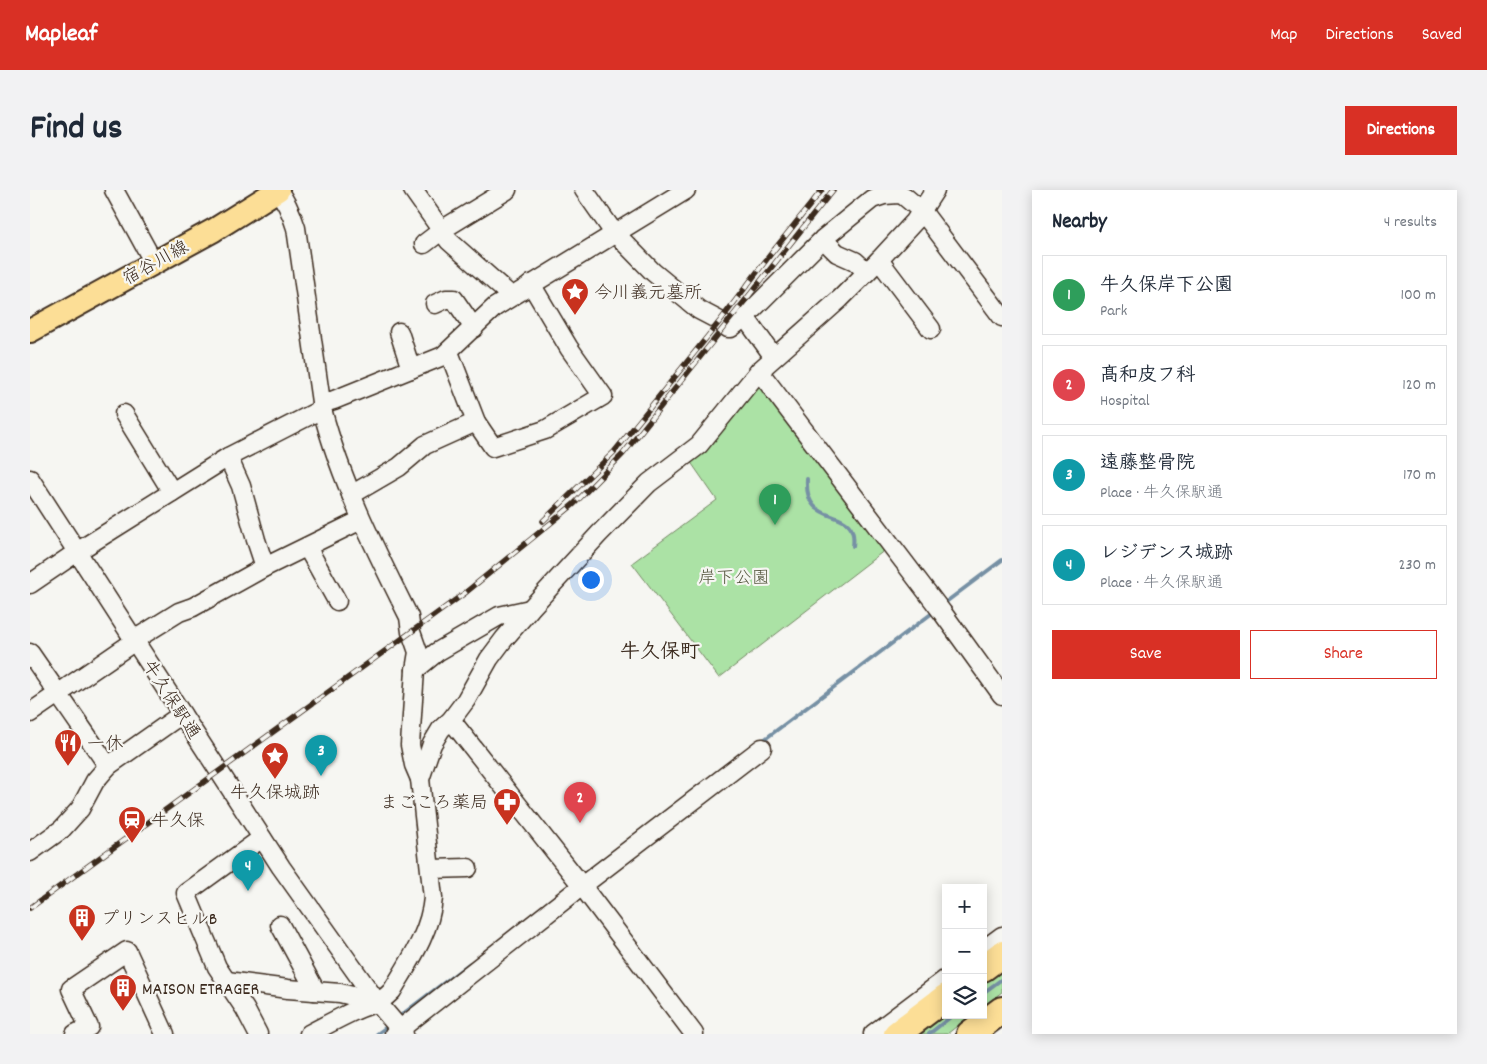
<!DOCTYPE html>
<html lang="en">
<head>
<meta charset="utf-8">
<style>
	:root { --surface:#fff; --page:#f2f2f3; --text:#1f2937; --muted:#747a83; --line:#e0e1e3; --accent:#d93025 }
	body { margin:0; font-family:Dekko,"Klee One",sans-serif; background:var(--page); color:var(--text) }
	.controls { position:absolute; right:15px; bottom:15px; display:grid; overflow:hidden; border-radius:0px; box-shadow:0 2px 12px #0003 }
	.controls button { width:45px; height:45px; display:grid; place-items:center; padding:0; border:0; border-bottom:1px solid var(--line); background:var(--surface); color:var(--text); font:25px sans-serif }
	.you { position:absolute; left:560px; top:389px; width:18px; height:18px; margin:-12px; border:4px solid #fff; border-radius:50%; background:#1a73e8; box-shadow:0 0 0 8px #1a73e833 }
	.badge { display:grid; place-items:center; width:32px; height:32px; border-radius:50%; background:var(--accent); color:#fff; font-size:16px; font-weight:700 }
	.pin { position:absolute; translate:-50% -41px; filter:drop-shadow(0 1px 2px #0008) }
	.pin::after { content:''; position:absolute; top:26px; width:18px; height:15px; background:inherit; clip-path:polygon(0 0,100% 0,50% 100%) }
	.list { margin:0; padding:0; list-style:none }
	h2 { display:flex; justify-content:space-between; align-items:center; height:65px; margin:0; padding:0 20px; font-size:21px }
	h2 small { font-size:16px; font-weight:400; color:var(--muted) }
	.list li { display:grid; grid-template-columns:32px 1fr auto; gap:15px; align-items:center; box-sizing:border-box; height:80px; margin:0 10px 10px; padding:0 10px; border:1px solid var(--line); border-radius:0px }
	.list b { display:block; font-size:19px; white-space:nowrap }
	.list p { margin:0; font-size:16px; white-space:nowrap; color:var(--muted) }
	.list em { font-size:16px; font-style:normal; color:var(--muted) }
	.actions { display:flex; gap:10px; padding:15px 20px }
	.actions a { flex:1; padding:11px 0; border:1px solid var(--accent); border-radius:0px; text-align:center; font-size:18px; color:var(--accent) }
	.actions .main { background:var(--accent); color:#fff }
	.icon { flex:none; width:28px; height:28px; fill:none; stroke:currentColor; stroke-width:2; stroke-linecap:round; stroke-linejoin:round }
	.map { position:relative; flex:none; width:972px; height:844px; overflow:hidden; border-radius:0px }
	header { display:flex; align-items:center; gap:30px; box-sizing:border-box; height:70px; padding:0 25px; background:var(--accent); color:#fff }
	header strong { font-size:24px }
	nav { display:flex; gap:28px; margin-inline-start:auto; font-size:18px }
	.intro { display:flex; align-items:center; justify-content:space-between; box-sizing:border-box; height:120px; padding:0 30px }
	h1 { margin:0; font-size:35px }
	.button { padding:12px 22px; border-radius:0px; background:var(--accent); color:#fff; font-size:18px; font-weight:700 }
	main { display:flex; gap:30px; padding:0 30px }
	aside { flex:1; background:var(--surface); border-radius:0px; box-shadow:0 2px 12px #0003 }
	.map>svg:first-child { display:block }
	.green { fill:#abe2a5; stroke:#738662 }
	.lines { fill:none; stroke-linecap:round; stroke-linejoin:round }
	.stream { stroke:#7690a4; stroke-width:4 }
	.minor-casing { stroke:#3b2a1e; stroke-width:21 }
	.major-casing { stroke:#3b2a1e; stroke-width:26 }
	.highway-casing { stroke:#3b2a1e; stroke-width:30 }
	.minor { stroke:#f6f6f2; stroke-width:18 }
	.major { stroke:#fcde96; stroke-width:22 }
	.highway { stroke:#fcde96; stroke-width:26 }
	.rail-casing { stroke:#3b2a1e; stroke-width:5.5 }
	.rail { stroke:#f6f6f2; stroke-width:4; stroke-dasharray:11; stroke-linecap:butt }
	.labels { text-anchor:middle; stroke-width:4.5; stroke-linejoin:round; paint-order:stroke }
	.street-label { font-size:18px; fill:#3b2a1e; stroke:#f6f6f2 }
	.poi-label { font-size:18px; fill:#3b2a1e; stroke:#f6f6f2; text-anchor:start }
	.park-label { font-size:18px; fill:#575840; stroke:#f6f6f2 }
	.quarter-label { font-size:20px; font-weight:bold; fill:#3b2a1e; stroke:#f6f6f2 }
</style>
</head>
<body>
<header>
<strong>Mapleaf</strong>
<nav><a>Map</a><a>Directions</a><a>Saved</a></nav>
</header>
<div class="intro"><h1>Find us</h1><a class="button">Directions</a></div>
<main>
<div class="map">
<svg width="972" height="844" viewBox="0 0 972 844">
	<rect width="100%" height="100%" fill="#f6f6f2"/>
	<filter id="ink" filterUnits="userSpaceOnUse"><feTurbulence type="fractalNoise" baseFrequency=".02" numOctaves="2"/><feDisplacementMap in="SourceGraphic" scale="10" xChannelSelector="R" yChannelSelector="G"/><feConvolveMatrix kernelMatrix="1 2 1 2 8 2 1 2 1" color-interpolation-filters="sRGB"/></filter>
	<g filter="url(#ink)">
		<g class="green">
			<polygon points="729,188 855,360 689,488 602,373 687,310 660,271"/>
			<polygon points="972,771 972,802 953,816 953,786"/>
			<polygon points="916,814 916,825 941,825 917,844 876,844"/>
		</g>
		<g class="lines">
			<g class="stream">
				<path d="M777 289C774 342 829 312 823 356"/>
				<polyline points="912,415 972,370"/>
				<polyline points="731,552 905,421"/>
				<polyline points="953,803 972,789"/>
				<polyline points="370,826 440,773"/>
				<polyline points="347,844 358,836"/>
				<polyline points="899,844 923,825"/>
			</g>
			<defs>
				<g id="minor">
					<polyline points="84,0 124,73"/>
					<path d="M247 0C256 10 262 25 266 38L292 219C311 292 345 359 379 427L381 442 388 462 385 480 380 555 384 575 390 589"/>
					<polyline points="383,0 419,51 481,106"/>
					<polyline points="554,0 582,40 623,82 669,120 690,131 698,138 701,138 715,127 793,49 842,9 854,5 869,4 874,6 892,21 972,127"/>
					<polyline points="793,49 807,63 825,71 837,82"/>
					<polyline points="394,54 415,38 477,0"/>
					<polyline points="849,70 901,139"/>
					<polyline points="405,114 416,109 424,109 444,138"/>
					<polyline points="715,127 744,167"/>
					<polyline points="369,142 381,179"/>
					<polyline points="419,162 446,232 463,257 515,240 573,206 539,158 501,94"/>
					<polyline points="729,181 912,422 972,505"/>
					<polyline points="291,214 304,210 413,166 465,117 656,0"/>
					<polyline points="94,224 142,302"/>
					<polyline points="198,267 211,296 226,350 235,377"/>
					<polyline points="0,289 251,677 347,812 374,844"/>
					<polyline points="321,305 369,277 395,255 446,232"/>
					<polyline points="277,357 307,411"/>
					<polyline points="0,394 53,358 198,267 292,219"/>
					<polyline points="0,463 78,576"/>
					<polyline points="385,480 407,462 469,426 500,419"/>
					<polyline points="0,523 99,455 104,450 149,422 163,417 235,377 331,330"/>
					<polyline points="421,530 552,696 664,844"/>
					<polyline points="0,662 32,639 50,619 65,591 78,576 152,524"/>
					<polyline points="401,679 438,678"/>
					<polyline points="250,735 283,796 284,801"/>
					<polyline points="953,760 972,746"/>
					<polyline points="197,791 258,799 310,803 347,812"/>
					<polyline points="45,844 59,837 41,799 97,761 135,844"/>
					<polyline points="228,844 215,819 187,777 156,703 232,648"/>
					<path d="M279 844C294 836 309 828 324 821 340 813 349 815 362 801 379 772 400 743 403 708L390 589 402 554 411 539 421 530 436 510 459 469 474 449 500 419 569 344 619 293 669 255 729 181 810 109 849 70 885 31 905 0"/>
					<polyline points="364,844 552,696 732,558"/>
					<polyline points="843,844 916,789"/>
				</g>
				<polyline id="major" points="0,141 184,40 248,0"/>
				<g id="highway">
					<polyline points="953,778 972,764"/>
					<polyline points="867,844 916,807"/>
					<polyline points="940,844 972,820"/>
				</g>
			</defs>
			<use href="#minor" class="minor-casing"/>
			<use href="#major" class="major-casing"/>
			<use href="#highway" class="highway-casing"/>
			<use href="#minor" class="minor"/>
			<use href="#major" class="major"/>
			<use href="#highway" class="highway"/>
			<defs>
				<g id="rail">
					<polyline points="513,331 584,262 690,131 740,65 792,0"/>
					<polyline points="0,718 435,403 544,314 593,264 803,0"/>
				</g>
			</defs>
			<use href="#rail" class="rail-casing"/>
			<use href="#rail" class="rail"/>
		</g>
	</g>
	<defs>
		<symbol id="sight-pin" viewBox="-11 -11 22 30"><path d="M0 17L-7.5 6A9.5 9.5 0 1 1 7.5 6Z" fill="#c8321e" stroke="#f6f6f2"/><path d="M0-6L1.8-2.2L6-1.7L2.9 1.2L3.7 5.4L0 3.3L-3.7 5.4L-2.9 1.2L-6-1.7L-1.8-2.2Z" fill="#fff"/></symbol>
		<symbol id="restaurant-pin" viewBox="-11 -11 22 30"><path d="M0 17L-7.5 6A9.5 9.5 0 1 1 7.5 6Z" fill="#c8321e" stroke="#f6f6f2"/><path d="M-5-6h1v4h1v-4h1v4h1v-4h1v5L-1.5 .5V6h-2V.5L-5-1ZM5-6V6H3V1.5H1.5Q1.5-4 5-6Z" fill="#fff"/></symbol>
		<symbol id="pharmacy-pin" viewBox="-11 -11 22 30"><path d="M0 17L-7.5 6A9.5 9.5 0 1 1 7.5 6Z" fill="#c8321e" stroke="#f6f6f2"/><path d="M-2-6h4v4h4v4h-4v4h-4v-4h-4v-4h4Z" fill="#fff"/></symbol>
		<symbol id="station-pin" viewBox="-11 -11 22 30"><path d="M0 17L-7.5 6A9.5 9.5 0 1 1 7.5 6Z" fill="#c8321e" stroke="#f6f6f2"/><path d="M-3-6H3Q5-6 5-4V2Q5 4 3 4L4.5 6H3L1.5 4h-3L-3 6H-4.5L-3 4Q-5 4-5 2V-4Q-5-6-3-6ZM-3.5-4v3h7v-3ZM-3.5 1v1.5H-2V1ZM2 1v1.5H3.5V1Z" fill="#fff"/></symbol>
		<symbol id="building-pin" viewBox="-11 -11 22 30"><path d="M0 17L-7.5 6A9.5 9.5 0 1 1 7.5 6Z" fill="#c8321e" stroke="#f6f6f2"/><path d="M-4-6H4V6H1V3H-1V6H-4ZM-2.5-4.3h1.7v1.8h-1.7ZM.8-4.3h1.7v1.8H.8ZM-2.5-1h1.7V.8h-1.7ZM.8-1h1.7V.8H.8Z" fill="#fff"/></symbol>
	</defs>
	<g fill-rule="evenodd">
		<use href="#sight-pin" x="529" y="86" width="32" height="43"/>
		<use href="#restaurant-pin" x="22" y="537" width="32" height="43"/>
		<use href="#sight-pin" x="229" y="550" width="32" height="43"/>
		<use href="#pharmacy-pin" x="461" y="596" width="32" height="43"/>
		<use href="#station-pin" x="86" y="614" width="32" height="43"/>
		<use href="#building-pin" x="36" y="712" width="32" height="43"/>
		<use href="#building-pin" x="77" y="782" width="32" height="43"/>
	</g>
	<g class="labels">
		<g class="street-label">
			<text transform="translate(125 72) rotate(-29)" y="6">宿谷川線</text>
			<text transform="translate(142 509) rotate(57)" y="6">牛久保駅通</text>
		</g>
		<g class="poi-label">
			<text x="564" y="108">今川義元墓所</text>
			<text x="57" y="559">一休</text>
			<text x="245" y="608" text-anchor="middle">牛久保城跡</text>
			<text x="458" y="618" text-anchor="end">まごころ薬局</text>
			<text x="121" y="636">牛久保</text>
			<text x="71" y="734">プリンスヒルB</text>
			<text x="112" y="804">MAISON ETRAGER</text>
		</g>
		<g class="park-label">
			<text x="704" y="393">岸下公園</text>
		</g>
		<g class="quarter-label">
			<text x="630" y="467">牛久保町</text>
		</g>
	</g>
</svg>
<div class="controls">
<button>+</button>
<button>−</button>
<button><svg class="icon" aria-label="layers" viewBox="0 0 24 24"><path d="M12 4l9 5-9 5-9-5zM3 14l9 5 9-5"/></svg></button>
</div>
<div class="you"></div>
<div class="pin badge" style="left:745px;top:335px;background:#2e9e5b">1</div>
<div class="pin badge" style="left:550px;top:633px;background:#e0444e">2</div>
<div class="pin badge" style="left:291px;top:586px;background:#0f9aa8">3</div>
<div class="pin badge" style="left:218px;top:701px;background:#0f9aa8">4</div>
</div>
<aside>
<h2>Nearby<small>4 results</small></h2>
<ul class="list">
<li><span class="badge" style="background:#2e9e5b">1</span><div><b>牛久保岸下公園</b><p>Park</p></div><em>100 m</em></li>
<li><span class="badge" style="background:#e0444e">2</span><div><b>髙和皮フ科</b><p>Hospital</p></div><em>120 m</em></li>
<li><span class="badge" style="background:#0f9aa8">3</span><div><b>遠藤整骨院</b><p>Place · 牛久保駅通</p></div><em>170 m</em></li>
<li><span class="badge" style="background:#0f9aa8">4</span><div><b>レジデンス城跡</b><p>Place · 牛久保駅通</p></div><em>230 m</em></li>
</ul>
<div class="actions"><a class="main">Save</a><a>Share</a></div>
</aside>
</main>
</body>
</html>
